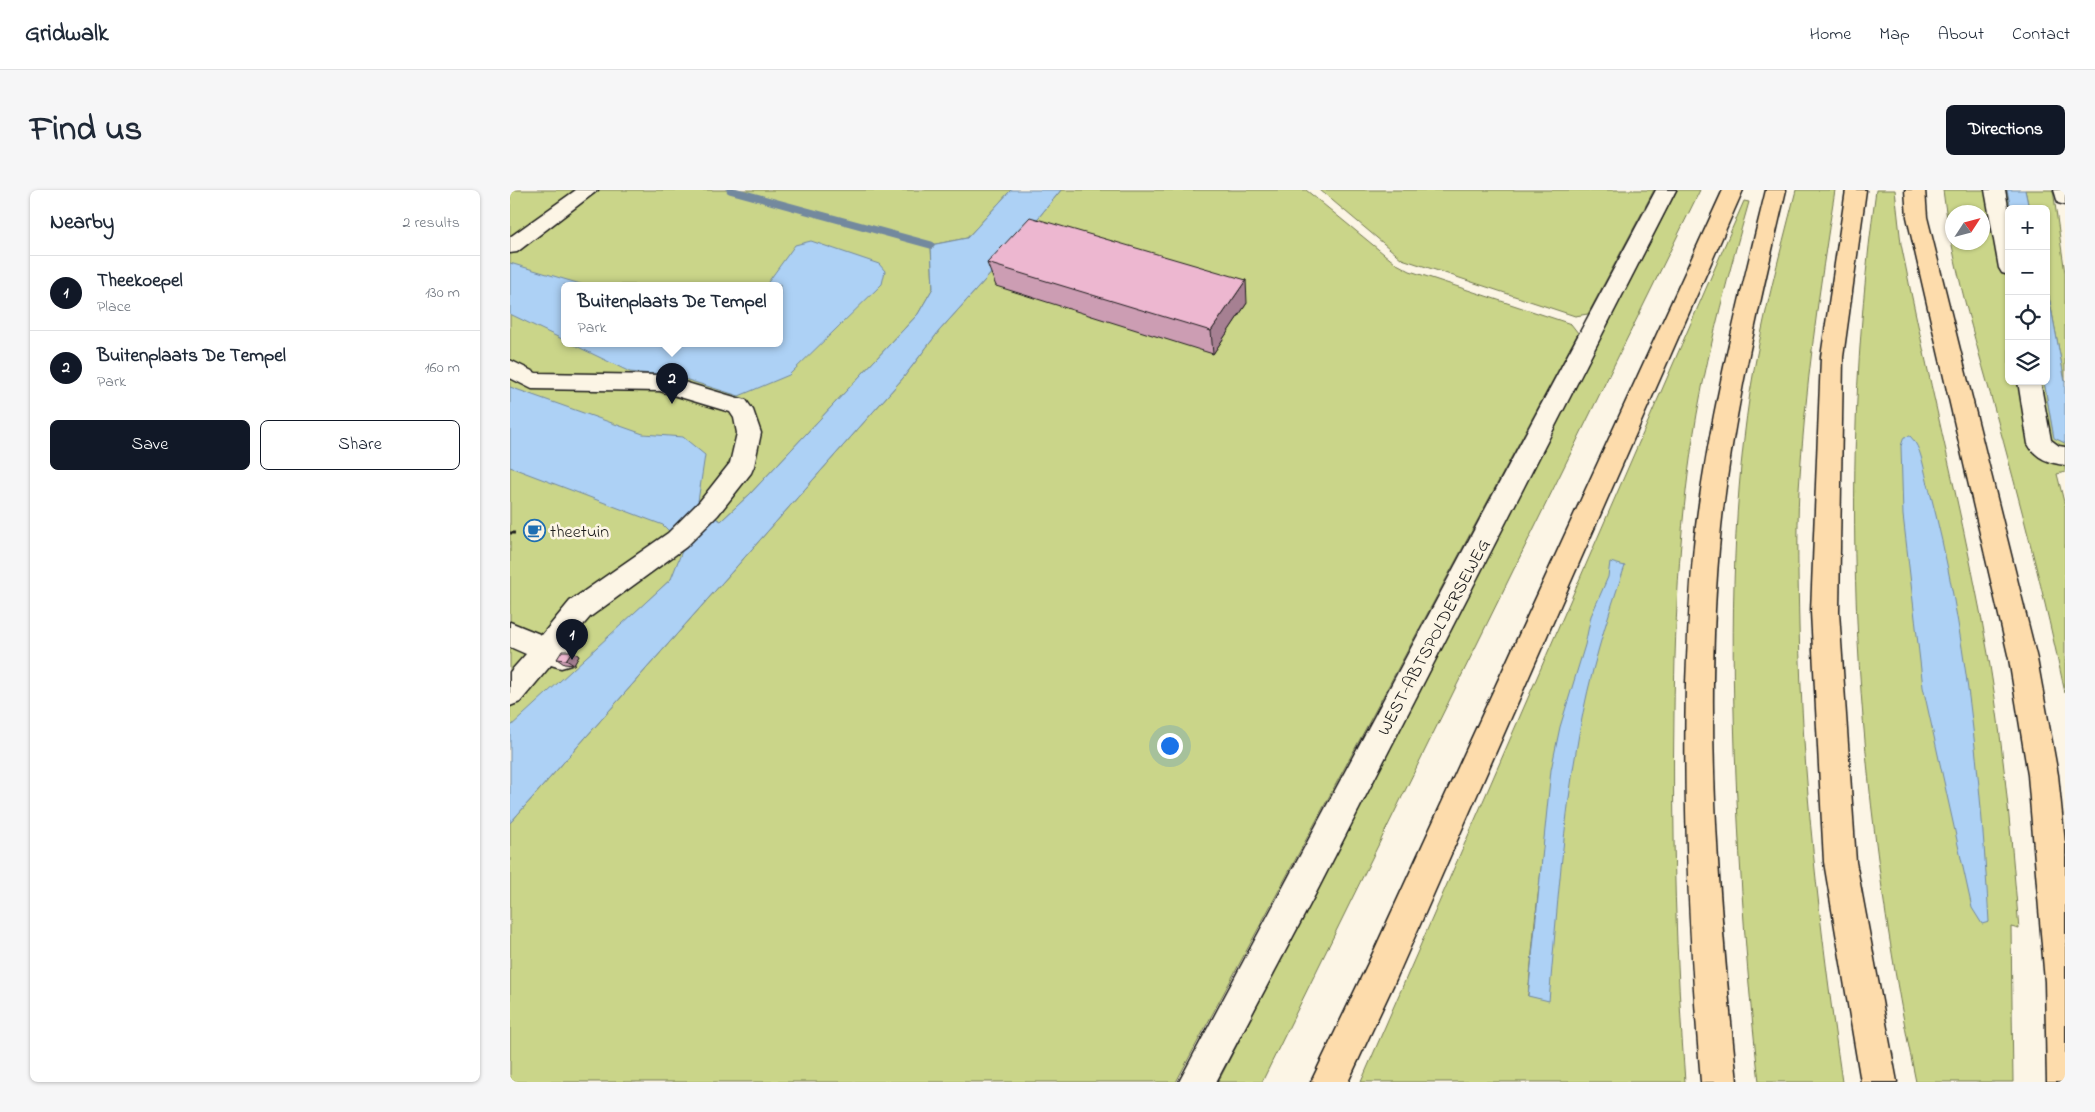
<!DOCTYPE html>
<html lang="en">
<head>
<meta charset="utf-8">
<style>
	:root { --surface:#fff; --page:#f6f6f7; --text:#1f2937; --muted:#747a83; --line:#e0e1e3; --accent:#111827 }
	body { margin:0; font-family:"Indie Flower",sans-serif; background:var(--page); color:var(--text) }
	.controls { position:absolute; right:15px; top:15px; display:grid; overflow:hidden; border-radius:8px; box-shadow:0 1px 4px #0004 }
	.controls button { width:45px; height:45px; display:grid; place-items:center; padding:0; border:0; border-bottom:1px solid var(--line); background:var(--surface); color:var(--text); font:25px sans-serif }
	.compass { position:absolute; left:1435px; top:15px; width:45px; height:45px; border-radius:50%; background:var(--surface); box-shadow:0 1px 4px #0004; rotate:54deg }
	.you { position:absolute; left:659px; top:555px; width:18px; height:18px; margin:-12px; border:4px solid #fff; border-radius:50%; background:#1a73e8; box-shadow:0 0 0 8px #1a73e833 }
	.badge { display:grid; place-items:center; width:32px; height:32px; border-radius:50%; background:var(--accent); color:#fff; font-size:16px; font-weight:700 }
	.pin { position:absolute; translate:-50% -41px; filter:drop-shadow(0 1px 2px #0008) }
	.pin::after { content:''; position:absolute; top:26px; width:18px; height:15px; background:inherit; clip-path:polygon(0 0,100% 0,50% 100%) }
	.popup { position:absolute; left:51px; top:92px; width:222px; height:65px; box-sizing:border-box; display:grid; place-content:center; border-radius:8px; background:var(--surface); filter:drop-shadow(0 1px 4px #0005); font-size:16px; white-space:nowrap; color:var(--muted) }
	.popup b { font-size:19px; color:var(--text) }
	.popup::after { content:''; position:absolute; left:50%; top:100%; margin-left:-10px; border:10px solid transparent; border-top-color:var(--surface) }
	.list { margin:0; padding:0; list-style:none }
	h2 { display:flex; justify-content:space-between; align-items:center; height:65px; margin:0; padding:0 20px; font-size:21px }
	h2 small { font-size:16px; font-weight:400; color:var(--muted) }
	.list li { display:grid; grid-template-columns:32px 1fr auto; gap:15px; align-items:center; box-sizing:border-box; height:75px; padding:0 20px; border-top:1px solid var(--line) }
	.list b { display:block; font-size:19px; white-space:nowrap }
	.list p { margin:0; font-size:16px; white-space:nowrap; color:var(--muted) }
	.list em { font-size:16px; font-style:normal; color:var(--muted) }
	.actions { display:flex; gap:10px; padding:15px 20px }
	.actions a { flex:1; padding:11px 0; border:1px solid var(--accent); border-radius:8px; text-align:center; font-size:18px; color:var(--accent) }
	.actions .main { background:var(--accent); color:#fff }
	.icon { flex:none; width:28px; height:28px; fill:none; stroke:currentColor; stroke-width:2; stroke-linecap:round; stroke-linejoin:round }
	.map { position:relative; flex:none; width:1555px; height:892px; overflow:hidden; border-radius:8px }
	header { display:flex; align-items:center; gap:30px; box-sizing:border-box; height:70px; padding:0 25px; background:var(--surface); border-bottom:1px solid var(--line) }
	header strong { font-size:24px }
	nav { display:flex; gap:28px; margin-inline-start:auto; font-size:18px }
	.intro { display:flex; align-items:center; justify-content:space-between; box-sizing:border-box; height:120px; padding:0 30px }
	h1 { margin:0; font-size:35px }
	.button { padding:12px 22px; border-radius:8px; background:var(--accent); color:#fff; font-size:18px; font-weight:700 }
	main { display:flex; gap:30px; padding:0 30px }
	aside { flex:1; background:var(--surface); border-radius:8px; box-shadow:0 1px 4px #0004 }
	.map>svg:first-child { display:block }
	.green { fill:#cad589; stroke:#737852; fill-rule:evenodd }
	.water { fill:#add1f5; stroke:#73899e }
	.lines { fill:none; stroke-linecap:round; stroke-linejoin:round }
	.stream { stroke:#73899e; stroke-width:7 }
	.minor-casing { stroke:#1c1c1c; stroke-width:3 }
	.highway-casing { stroke:#1c1c1c; stroke-width:3 }
	.path { stroke:#1c1c1c; stroke-width:3; stroke-dasharray:5 4; stroke-linecap:butt }
	.minor { fill:#fcf5e5; fill-rule:evenodd }
	.highway { fill:#fddcac; fill-rule:evenodd }
	.wall { fill:#cc9db3; stroke:#1c1c1c }
	.shaded-wall { fill:#a68092; stroke:#1c1c1c }
	.building { fill:#edb7d0; stroke:#1c1c1c }
	.labels { text-anchor:middle; stroke-width:5; stroke-linejoin:round; paint-order:stroke }
	.poi-label { font-size:18px; fill:#1c1c1c; stroke:#fcf5e5; text-anchor:start }
	.street-label { font-size:18px; fill:#1c1c1c; stroke:#fcf5e5 }
</style>
</head>
<body>
<header>
<strong>Gridwalk</strong>
<nav><a>Home</a><a>Map</a><a>About</a><a>Contact</a></nav>
</header>
<div class="intro"><h1>Find us</h1><a class="button">Directions</a></div>
<main>
<aside>
<h2>Nearby<small>2 results</small></h2>
<ul class="list">
<li><span class="badge">1</span><div><b>Theekoepel</b><p>Place</p></div><em>130 m</em></li>
<li><span class="badge">2</span><div><b>Buitenplaats De Tempel</b><p>Park</p></div><em>160 m</em></li>
</ul>
<div class="actions"><a class="main">Save</a><a>Share</a></div>
</aside>
<div class="map">
<svg width="1555" height="892" viewBox="0 0 1555 892">
	<rect width="100%" height="100%" fill="#fcf5e5"/>
	<filter id="ink" filterUnits="userSpaceOnUse"><feTurbulence type="fractalNoise" baseFrequency=".02" numOctaves="2"/><feDisplacementMap in="SourceGraphic" scale="10" xChannelSelector="R" yChannelSelector="G"/><feConvolveMatrix kernelMatrix="1 2 1 2 8 2 1 2 1" color-interpolation-filters="sRGB"/></filter>
	<g filter="url(#ink)">
		<g class="green">
			<path d="M0 0H501L457 48 421 55 423 98 408 124 240 304 211 331 161 389 0 539ZM54 95H270V153H54Z"/>
			<polygon points="551,0 796,0 885,73 900,81 1061,134 1068,143 666,892 0,892 0,633 393,188 429,141 502,60"/>
			<polygon points="810,0 1144,0 1078,124 1065,126 892,69"/>
			<polygon points="1167,0 1190,0 752,892 708,892"/>
			<path d="M1286 0H1325C1309 100 1295 199 1289 300 1287 344 1288 390 1289 435 1292 588 1310 740 1332 892H1249C1237 790 1230 688 1226 586 1221 458 1221 329 1240 203 1251 134 1269 67 1286 0Z"/>
			<path d="M1366 0H1385L1391 54C1416 180 1448 305 1472 431 1492 533 1500 636 1509 739L1501 737 1503 892H1406C1345 599 1325 297 1366 0Z"/>
			<path d="M1433 0H1497L1501 19H1499V191H1534L1544 247 1555 253V282L1547 284 1555 316V503C1535 407 1510 312 1484 217 1464 145 1442 74 1433 0ZM1442 22H1472V52H1442Z"/>
			<polygon points="1515,0 1543,0 1555,83 1555,192 1536,91 1536,19 1519,19"/>
			<path d="M1234 11 1239 12C1219 82 1200 152 1187 224 1170 322 1165 423 1164 522 1162 646 1166 769 1175 892H851ZM1041 596 1018 806 1025 731Z"/>
		</g>
		<g class="water">
			<polygon points="501,0 551,0 502,60 429,141 393,188 0,633 0,537 161,389 174,356 153,335 0,277 0,197 133,244 173,247 195,265 187,318 211,331 240,304 408,124 423,98 421,55 457,48"/>
			<polygon points="1497,0 1515,0 1519,19 1501,19"/>
			<polygon points="301,51 369,74 375,81 372,94 279,185 229,206 165,186 120,182 60,153 270,153 270,95 256,95 285,55"/>
			<polygon points="0,73 74,95 54,95 54,150 0,124"/>
			<polygon points="1536,91 1555,192 1555,253 1544,248 1534,191 1536,191"/>
			<path d="M1400 246C1412 257 1414 282 1419 298 1456 436 1471 590 1479 732L1472 734 1462 718 1413 497 1393 325 1391 256 1394 247Z"/>
			<path d="M1100 372 1115 376C1096 430 1079 487 1069 544 1053 632 1047 722 1039 811L1018 806 1041 580 1050 537 1075 455 1081 426 1098 387Z"/>
		</g>
		<g class="lines">
			<polyline class="stream" points="220,0 421,55"/>
			<defs>
				<g id="minor">
					<polygon points="66,0 88,0 7,62 0,63 0,47"/>
					<polygon points="1146,0 1166,0 807,701 706,892 669,892"/>
					<polygon points="1475,0 1495,0 1499,22 1499,85 1492,83 1489,78"/>
					<polygon points="1544,0 1555,0 1555,15 1548,13"/>
					<polygon points="0,170 26,183 150,185 228,208 236,210 243,220 251,243 244,276 241,283 208,325 176,357 80,427 56,455 61,457 65,466 61,475 51,478 41,475 10,512 0,516 0,482 16,464 0,457 0,432 32,445 60,411 158,343 190,311 220,273 227,243 224,228 220,222 150,201 22,199 0,188"/>
					<path d="M1508 191H1530L1541 250 1549 256 1555 257V275C1540 273 1526 269 1518 254Z"/>
				</g>
				<g id="highway">
					<polygon points="1213,0 1233,0 887,787 838,892 801,892 863,763"/>
					<path d="M1256 0H1276C1250 111 1223 224 1211 337 1193 517 1208 712 1227 892H1191C1180 760 1173 627 1176 494 1178 442 1180 389 1186 336 1200 223 1229 111 1256 0Z"/>
					<polygon points="1336,0 1356,0 1333,167 1329,422 1346,672 1387,892 1351,892 1314,672 1301,422 1311,167"/>
					<polygon points="1395,0 1415,0 1417,27 1527,469 1548,585 1555,654 1555,892 1537,892 1535,792 1518,585 1499,469 1397,27"/>
				</g>
			</defs>
			<use href="#minor" class="minor-casing"/>
			<use href="#highway" class="highway-casing"/>
			<polyline class="path" points="0,343 9,343"/>
			<use href="#minor" class="minor"/>
			<use href="#highway" class="highway"/>
		</g>
		<g class="wall">
			<polygon points="477,73 737,113 703,164 486,96"/>
			<polygon points="62,461 69,466 64,475 54,474 47,469"/>
		</g>
		<g class="shaded-wall">
			<polygon points="736,90 737,113 703,164 701,141"/>
			<polygon points="62,461 69,466 64,475 56,470"/>
		</g>
		<g class="building">
			<polygon points="520,27 736,90 701,141 477,73"/>
			<polygon points="52,461 62,461 56,470 47,469"/>
		</g>
	</g>
	<defs>
		<symbol id="cafe-ring" viewBox="-11 -11 22 22"><circle r="9.5" fill="#fcf5e5" stroke="#1f6fb2" stroke-width="1.5"/><path d="M-5.5-4.5H6V0H3Q3 3.5 0 3.5H-2.5Q-5.5 3.5-5.5 0ZM3-3.2v2h1.7v-2ZM-6 4.5H4V6H-6Z" fill="#1f6fb2"/></symbol>
	</defs>
	<g fill-rule="evenodd">
		<use href="#cafe-ring" x="12" y="328" width="25" height="25"/>
	</g>
	<g class="labels">
		<g class="poi-label">
			<text x="40" y="347">theetuin</text>
		</g>
		<g class="street-label">
			<text transform="translate(923 447) rotate(-62)" y="6">WEST-ABTSPOLDERSEWEG</text>
		</g>
	</g>
</svg>
<div class="controls">
<button>+</button>
<button>−</button>
<button><svg class="icon" aria-label="locate" viewBox="0 0 24 24"><circle cx="12" cy="12" r="6"/><path d="M12 2v4M12 18v4M2 12h4M18 12h4"/></svg></button>
<button><svg class="icon" aria-label="layers" viewBox="0 0 24 24"><path d="M12 4l9 5-9 5-9-5zM3 14l9 5 9-5"/></svg></button>
</div>
<svg class="compass" viewBox="-18 -18 36 36"><path d="M0-13l5 13h-10z" fill="#e53935"/><path d="M0 13l5-13h-10z" fill="#747a83"/></svg>
<div class="you"></div>
<div class="pin badge" style="left:62px;top:470px">1</div>
<div class="pin badge" style="left:162px;top:214px">2</div>
<div class="popup"><b>Buitenplaats De Tempel</b>Park</div>
</div>
</main>
</body>
</html>
